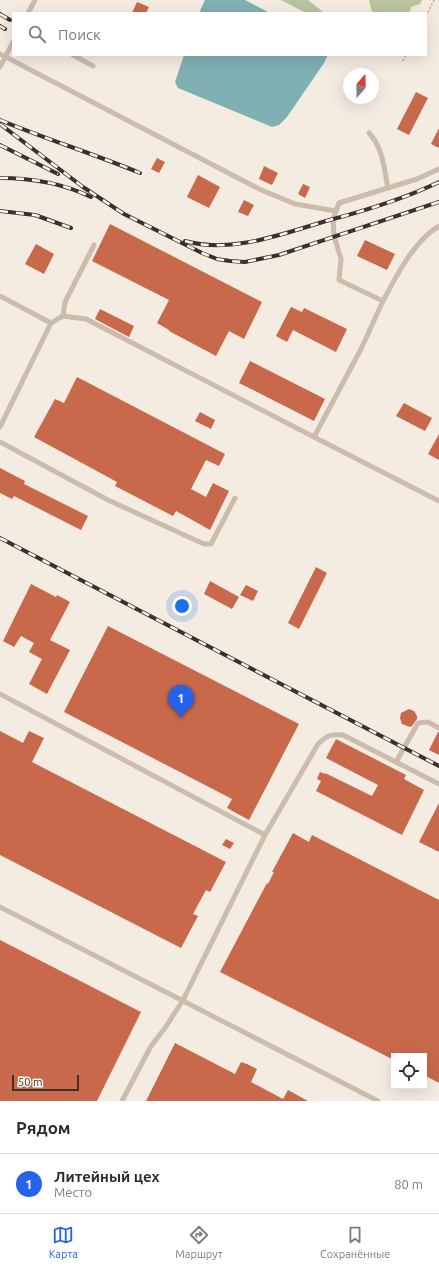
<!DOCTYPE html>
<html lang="ru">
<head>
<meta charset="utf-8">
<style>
	:root { --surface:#fff; --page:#f7f7f7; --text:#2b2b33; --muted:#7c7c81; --line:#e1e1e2; --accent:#2563eb }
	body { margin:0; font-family:Ubuntu,sans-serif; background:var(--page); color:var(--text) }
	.controls { position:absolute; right:12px; bottom:12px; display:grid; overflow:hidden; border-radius:0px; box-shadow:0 4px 16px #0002 }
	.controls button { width:36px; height:36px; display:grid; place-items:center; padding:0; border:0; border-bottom:1px solid var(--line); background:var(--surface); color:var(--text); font:20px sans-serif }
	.compass { position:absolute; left:343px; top:68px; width:36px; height:36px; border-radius:50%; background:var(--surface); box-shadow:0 4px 16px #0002; rotate:20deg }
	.scale { position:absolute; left:12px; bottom:10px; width:67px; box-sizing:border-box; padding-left:4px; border:2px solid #3b302b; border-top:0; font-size:11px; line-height:14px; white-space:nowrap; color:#3b302b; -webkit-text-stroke:3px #fbf5ee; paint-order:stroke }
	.you { position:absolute; left:182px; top:606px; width:14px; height:14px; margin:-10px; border:3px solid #fff; border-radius:50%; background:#1a73e8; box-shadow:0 0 0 6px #1a73e833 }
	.badge { display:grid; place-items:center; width:26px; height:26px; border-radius:50%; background:var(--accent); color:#fff; font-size:13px; font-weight:700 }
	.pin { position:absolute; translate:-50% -33px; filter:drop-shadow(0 1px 2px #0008) }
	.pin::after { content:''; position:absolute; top:21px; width:14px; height:12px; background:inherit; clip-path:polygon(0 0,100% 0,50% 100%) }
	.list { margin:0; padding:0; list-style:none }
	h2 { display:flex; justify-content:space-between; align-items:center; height:52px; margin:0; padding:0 16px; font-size:17px }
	h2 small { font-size:13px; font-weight:400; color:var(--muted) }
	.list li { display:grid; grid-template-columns:26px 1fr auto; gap:12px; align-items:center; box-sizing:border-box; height:60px; padding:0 16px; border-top:1px solid var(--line) }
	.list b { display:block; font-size:15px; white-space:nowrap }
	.list p { margin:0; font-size:13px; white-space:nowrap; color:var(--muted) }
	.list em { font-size:13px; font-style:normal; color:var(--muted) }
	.icon { flex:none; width:22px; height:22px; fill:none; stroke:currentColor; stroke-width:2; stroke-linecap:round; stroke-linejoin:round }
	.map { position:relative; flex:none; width:439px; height:1101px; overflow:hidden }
	.search { position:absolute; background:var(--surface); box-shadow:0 4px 16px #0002; left:12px; right:12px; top:12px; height:44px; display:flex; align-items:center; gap:10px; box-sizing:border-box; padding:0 14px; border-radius:0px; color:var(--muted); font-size:15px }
	.sheet { height:112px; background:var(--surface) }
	nav { display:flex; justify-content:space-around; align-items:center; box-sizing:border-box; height:56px; border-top:1px solid var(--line); background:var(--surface); font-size:11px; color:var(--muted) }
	nav a { display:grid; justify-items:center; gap:2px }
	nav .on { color:var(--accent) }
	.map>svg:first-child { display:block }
	.green { fill:#b8c4a0 }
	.water { fill:#7fb0b2 }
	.building { fill:#c8694b }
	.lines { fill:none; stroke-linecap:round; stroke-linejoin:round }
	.path { stroke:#b9a596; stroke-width:1.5; stroke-dasharray:2 2; stroke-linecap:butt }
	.lane { stroke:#cdbbac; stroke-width:5 }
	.rail-casing { stroke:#3b302b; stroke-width:4 }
	.rail { stroke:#fbf5ee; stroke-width:2.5; stroke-dasharray:8; stroke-linecap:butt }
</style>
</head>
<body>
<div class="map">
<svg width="439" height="1101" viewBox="0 0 439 1101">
	<rect width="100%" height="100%" fill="#f4ebe1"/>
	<g class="green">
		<polygon points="281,0 308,0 322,11 327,13 306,13"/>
		<polygon points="369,0 422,0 420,4 411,7 409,13 373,13 371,9"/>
	</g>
	<g class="water">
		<polygon points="205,0 245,0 270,13 199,13"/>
		<polygon points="184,55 328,55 324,63 287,117 279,125 272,127 178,88 175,82"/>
	</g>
	<g class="building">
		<polygon points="137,2 149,7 146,13 132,13"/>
		<polygon points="416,92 428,98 409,135 397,129"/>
		<polygon points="439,128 439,148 431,144"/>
		<polygon points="157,158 165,162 159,173 151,169"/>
		<polygon points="264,166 278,173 272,185 259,179"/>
		<polygon points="198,175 220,187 209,208 187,197"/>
		<polygon points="303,184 310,187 305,198 298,194"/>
		<polygon points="244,200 254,205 248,216 238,212"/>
		<polygon points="110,224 262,302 244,339 229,331 216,356 169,331 169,330 157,323 169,300 92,261"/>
		<polygon points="365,240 395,254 387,270 357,256"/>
		<polygon points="36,244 54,254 44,274 25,264"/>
		<polygon points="291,307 302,312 304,308 347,329 336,352 293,330 287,342 276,336"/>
		<polygon points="100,309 134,326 129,337 95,319"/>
		<polygon points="250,361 325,399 314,421 239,383"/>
		<polygon points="77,377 225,454 219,466 206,460 191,489 206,497 213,483 229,491 210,530 176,511 173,516 115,486 117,482 34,437 55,399 64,403"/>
		<polygon points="404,403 432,418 425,431 396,416"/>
		<polygon points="200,412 215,420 211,429 195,421"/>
		<polygon points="439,434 439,460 428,454"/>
		<polygon points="0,468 25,481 24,484 88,516 81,530 14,496 12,499 0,493"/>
		<polygon points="316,567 327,573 299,629 288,623"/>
		<polygon points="210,581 239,597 232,609 204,594"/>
		<polygon points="31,584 56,597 57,595 70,602 50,640 70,650 47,694 29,684 42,659 29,652 34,643 21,636 14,647 3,641"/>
		<polygon points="246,585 258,591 253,601 240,595"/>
		<polygon points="108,626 299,724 249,820 227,808 232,799 64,712"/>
		<polygon points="409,709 414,711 417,716 417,719 412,726 410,727 402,724 400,718 401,713"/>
		<polygon points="0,731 23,743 29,731 44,738 32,762 226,862 210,892 206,890 193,914 198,916 181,948 0,855"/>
		<polygon points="438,732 439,732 439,755 429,750"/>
		<polygon points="336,739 406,775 404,779 424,790 402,835 316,791 321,781 317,779 320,772 325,774 325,773 372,796 378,785 326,758"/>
		<polygon points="439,803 439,852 419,842"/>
		<polygon points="293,833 309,842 312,835 439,900 439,1083 424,1075 424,1056 394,1056 394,1060 220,972 267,883 268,884 274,872 272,872"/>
		<polygon points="226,839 234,843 230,849 222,845"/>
		<polygon points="0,940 141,1012 97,1101 0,1101"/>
		<polygon points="175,1043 235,1074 241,1062 247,1064 257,1069 251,1082 283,1099 288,1090 308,1101 146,1101"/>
	</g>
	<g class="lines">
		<g class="path">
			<polyline points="426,16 434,0"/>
			<polyline points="403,61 406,55"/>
		</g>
		<g class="lane">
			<polyline points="28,13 35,0"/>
			<polyline points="0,54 259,189 295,204 336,211"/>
			<polyline points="73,55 93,66"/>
			<polyline points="0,67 13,42"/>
			<path d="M369 133C383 148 384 168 388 188"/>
			<polyline points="439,169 417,179 339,203 333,219 334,236 341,259 339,280 383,301 361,349 314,437 439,501"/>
			<polyline points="0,296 51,323"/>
			<path d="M383 301C396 276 414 241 439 226"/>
			<polyline points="63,316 65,302 94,245"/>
			<polyline points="0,427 51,323 63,316 86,319 314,437"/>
			<polyline points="0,442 108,500 204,544 211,544 235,498"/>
			<polyline points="0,694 265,835"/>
			<polyline points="396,762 418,723 428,722 439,728"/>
			<polyline points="0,907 378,1101"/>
			<path d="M122 1101 151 1046 165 1028 183 1000 265 835 318 744C327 735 331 734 343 735L439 784"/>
		</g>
		<defs>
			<g id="rail">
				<polyline points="0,14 10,20"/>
				<polyline points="0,26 5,29"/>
				<path d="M0 120C46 139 94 154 140 173"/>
				<polyline points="0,124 83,187 124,214 202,253 217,259 230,261 245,262 279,255 439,202"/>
				<polyline points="0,145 58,174"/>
				<path d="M0 178C32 178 62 183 91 197"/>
				<polyline points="0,211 35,215 71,228"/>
				<path d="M185 241C231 254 282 234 326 221 364 211 404 199 439 182"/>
				<polyline points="0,538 439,766"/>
			</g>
		</defs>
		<use href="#rail" class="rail-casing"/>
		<use href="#rail" class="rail"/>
	</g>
</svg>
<div class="controls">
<button><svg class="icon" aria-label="locate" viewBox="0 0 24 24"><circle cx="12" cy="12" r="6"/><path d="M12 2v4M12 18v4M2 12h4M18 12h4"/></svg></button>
</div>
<svg class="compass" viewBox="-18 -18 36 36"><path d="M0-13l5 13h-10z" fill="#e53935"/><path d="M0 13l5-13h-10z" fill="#7c7c81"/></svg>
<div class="scale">50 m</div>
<div class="you"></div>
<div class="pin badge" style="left:181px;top:718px">1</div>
<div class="search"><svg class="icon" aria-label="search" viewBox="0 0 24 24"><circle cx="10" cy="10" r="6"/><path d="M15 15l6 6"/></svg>Поиск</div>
</div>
<section class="sheet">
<h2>Рядом<small></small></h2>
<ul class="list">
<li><span class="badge">1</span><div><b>Литейный цех</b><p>Место</p></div><em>80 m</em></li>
</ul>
</section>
<nav>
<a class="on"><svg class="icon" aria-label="map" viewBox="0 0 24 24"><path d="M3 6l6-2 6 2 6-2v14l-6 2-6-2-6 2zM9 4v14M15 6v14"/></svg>Карта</a>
<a><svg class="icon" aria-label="directions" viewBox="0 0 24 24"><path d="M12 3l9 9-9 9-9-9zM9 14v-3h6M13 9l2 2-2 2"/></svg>Маршрут</a>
<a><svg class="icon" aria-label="saved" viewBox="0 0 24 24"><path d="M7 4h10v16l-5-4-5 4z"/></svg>Сохранённые</a>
</nav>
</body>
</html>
